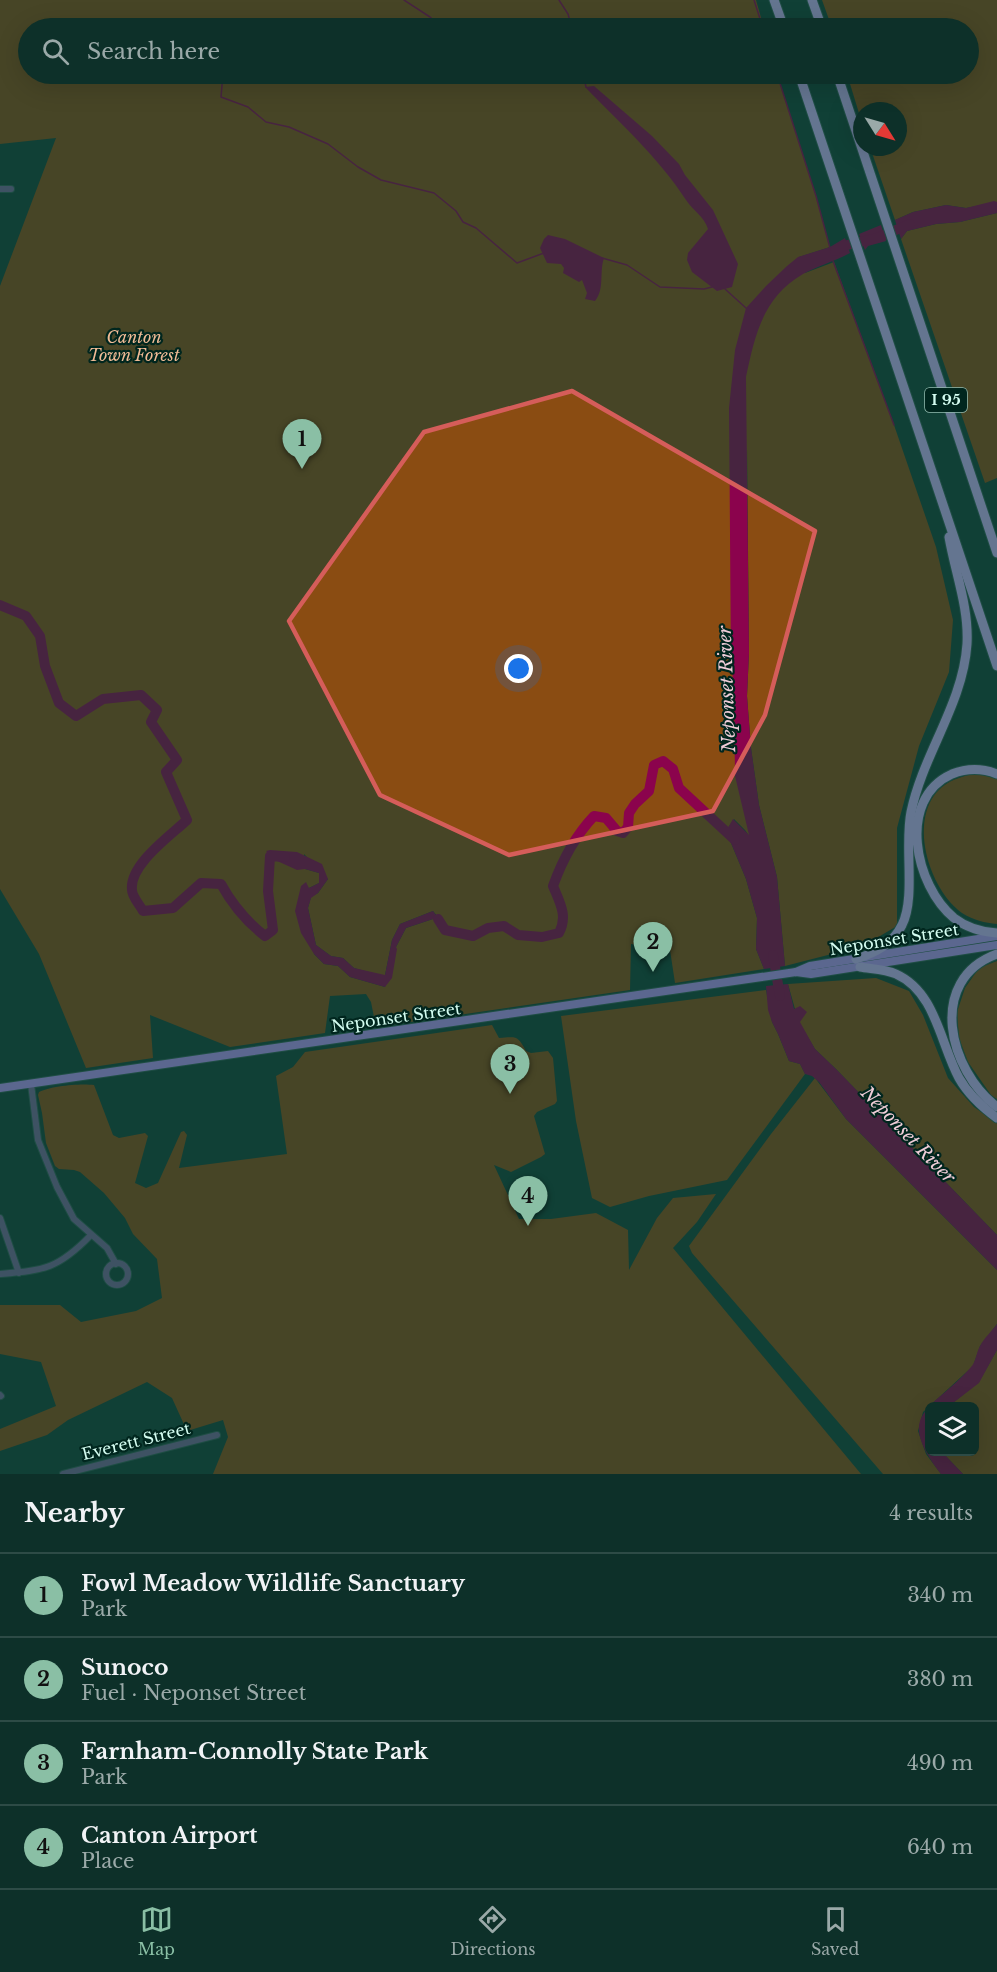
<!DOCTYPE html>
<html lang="en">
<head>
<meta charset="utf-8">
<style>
	:root { --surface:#0d3029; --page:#163831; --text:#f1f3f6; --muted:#9aa9a8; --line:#2d4b46; --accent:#8abfa5 }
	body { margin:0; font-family:"Libre Baskerville",serif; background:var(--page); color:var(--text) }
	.controls { position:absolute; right:18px; bottom:18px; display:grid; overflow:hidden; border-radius:9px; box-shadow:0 6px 24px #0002 }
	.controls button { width:54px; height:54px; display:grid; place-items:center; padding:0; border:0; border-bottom:2px solid var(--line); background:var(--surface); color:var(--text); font:30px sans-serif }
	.compass { position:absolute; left:853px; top:102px; width:54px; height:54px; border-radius:50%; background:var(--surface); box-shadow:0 6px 24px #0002; rotate:127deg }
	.you { position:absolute; left:519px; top:669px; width:21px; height:21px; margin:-15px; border:4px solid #fff; border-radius:50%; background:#1a73e8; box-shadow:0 0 0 9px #1a73e833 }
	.badge { display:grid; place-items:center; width:39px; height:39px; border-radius:50%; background:var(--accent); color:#111; font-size:20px; font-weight:700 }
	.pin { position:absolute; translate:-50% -50px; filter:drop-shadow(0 2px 3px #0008) }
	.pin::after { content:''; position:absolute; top:32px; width:21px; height:18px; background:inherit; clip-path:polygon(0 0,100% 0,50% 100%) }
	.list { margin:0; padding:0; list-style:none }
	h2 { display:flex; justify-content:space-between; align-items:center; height:78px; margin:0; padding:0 24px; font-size:26px }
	h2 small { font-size:20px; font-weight:400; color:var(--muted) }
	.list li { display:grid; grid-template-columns:39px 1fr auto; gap:18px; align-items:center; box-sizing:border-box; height:84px; padding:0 24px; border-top:2px solid var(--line) }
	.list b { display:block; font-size:22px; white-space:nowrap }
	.list p { margin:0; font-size:20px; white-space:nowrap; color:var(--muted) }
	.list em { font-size:20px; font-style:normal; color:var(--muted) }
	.icon { flex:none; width:33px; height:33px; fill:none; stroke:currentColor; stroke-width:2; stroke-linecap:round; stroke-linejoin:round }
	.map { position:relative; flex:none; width:997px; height:1474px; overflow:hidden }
	.search { position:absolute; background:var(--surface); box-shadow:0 6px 24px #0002; left:18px; right:18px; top:18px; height:66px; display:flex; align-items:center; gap:15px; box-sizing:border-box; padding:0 21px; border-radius:33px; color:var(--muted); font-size:22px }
	.sheet { height:414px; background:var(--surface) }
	nav { display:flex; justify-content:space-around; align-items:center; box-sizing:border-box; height:84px; border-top:2px solid var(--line); background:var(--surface); font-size:16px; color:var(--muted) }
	nav a { display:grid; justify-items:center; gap:3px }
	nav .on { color:var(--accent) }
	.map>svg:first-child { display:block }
	.green { fill:#8a4c12; fill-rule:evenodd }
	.water { fill:#8b034d }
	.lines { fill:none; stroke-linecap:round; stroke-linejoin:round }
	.stream { stroke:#8b034d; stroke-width:1.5 }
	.river { stroke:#8b034d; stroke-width:10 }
	.minor-casing { stroke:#305e55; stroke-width:8 }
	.major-casing { stroke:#305e55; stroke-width:10 }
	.highway-casing { stroke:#305e55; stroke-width:11 }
	.minor { stroke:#77699a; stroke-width:6 }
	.major { stroke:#b798fb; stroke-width:8 }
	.highway { stroke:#cab6fd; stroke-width:9 }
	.marked { fill:none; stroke:#d55d5a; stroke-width:4.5; stroke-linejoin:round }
	.labels { text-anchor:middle; stroke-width:4.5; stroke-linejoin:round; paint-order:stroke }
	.shield { fill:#00261e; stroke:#94bcb1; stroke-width:1.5 }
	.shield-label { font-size:15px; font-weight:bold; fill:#d3fcf0 }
	.park-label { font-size:16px; font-style:italic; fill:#f0bb96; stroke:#00261e }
	.street-label { font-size:16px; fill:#d3fcf0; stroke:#00261e }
	.water-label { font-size:18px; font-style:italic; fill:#efcdd8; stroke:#00261e }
</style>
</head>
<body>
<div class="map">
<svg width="997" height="1474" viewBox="0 0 997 1474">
	<rect width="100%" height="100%" fill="#114037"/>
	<g class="green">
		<path d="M0 0H756L764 28H28V74H777L816 196 830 247 799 257 805 273 834 262 894 425 936 547 953 620 949 672 919 746 897 828V926L863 946 785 966 777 877 759 805 751 748 747 696 749 653 747 447 740 669 756 846 745 830 734 819 726 831 746 879 757 918 756 949 764 969 675 983 670 950 631 944 630 990 376 1027 371 1002 366 994 330 996 325 1033 230 1047 150 1015 153 1058 86 1068 39 954 0 889V286L56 138 0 144ZM304 854 328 879 318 893 311 897 308 908 316 945 331 956 343 958 354 968 383 976 385 975 392 940 400 924 433 911 442 922 446 933 433 919 406 928 396 947 385 987 350 977 338 966 324 964 314 954 301 886 309 888 319 883V873L305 869Z"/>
		<polygon points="822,0 997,0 997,202 966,208 946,205 913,212 895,220 870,147 898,147 898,111 862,111 862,123 847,74 968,74 968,28 832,28"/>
		<polygon points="997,213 997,478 985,483 901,239 907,231 936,224 960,222"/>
		<path d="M976 773 997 779V924C985 923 973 920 962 913 929 890 906 817 942 787 952 779 964 776 976 773Z"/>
		<polygon points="997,961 997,1099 991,1095 968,1062 959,1038 957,1012 965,988 979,968"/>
		<polygon points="876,978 909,991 923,1015 948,1078 974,1107 997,1123 997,1235 836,1069 815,1049 799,1022 802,1016 795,1009 788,984"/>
		<polygon points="766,990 772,1022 778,1034 789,1061 800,1064 805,1074 727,1180 649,1196 610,1207 592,1198 576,1121 561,1016"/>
		<path d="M492 1025 499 1038C517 1037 517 1035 526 1051L531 1053 548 1051 553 1058 557 1101 555 1104 537 1112 534 1116 545 1154 541 1157 511 1172 494 1165 519 1219H551L596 1213 628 1230 629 1270 657 1218 673 1198 716 1194 697 1222 673 1248 861 1474H213L228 1437 223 1420 187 1431 172 1398 147 1382 68 1420 47 1435 0 1451V1429L56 1406 41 1362 0 1354V1305H60L81 1322 136 1311 162 1298 157 1259 133 1234 125 1218 104 1193 80 1172 74 1170 59 1169 55 1166 46 1143 42 1113 38 1095 39 1092C50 1086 81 1083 94 1085L113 1135 119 1138 145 1133 148 1136 135 1183 146 1188 158 1183 181 1132 184 1131 187 1135 179 1168 287 1154 276 1076 293 1067 305 1052Z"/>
		<polygon points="815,1078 846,1119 997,1270 997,1324 980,1346 973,1366 923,1412 918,1431 926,1454 941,1474 883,1474 692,1253 689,1246 771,1134"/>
		<polygon points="997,1350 997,1474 963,1474 942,1452 974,1452 974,1406 949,1406 979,1382"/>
	</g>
	<g class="water">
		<path d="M594 86 652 136 679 164 685 175 713 210 738 264 732 287 717 291 692 272 687 260 688 253 708 229C704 216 693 211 686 200 659 158 620 123 585 87Z"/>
		<polygon points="994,201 997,202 997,213 960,222 936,224 907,231 901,239 895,220 913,212 946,205 966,208"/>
		<polygon points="881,225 886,241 868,246 865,250 859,234"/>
		<path d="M548 235 565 239 604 258C599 272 605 289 595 301L585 299 587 293 582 280 579 282 563 273 564 268 561 264 547 263 540 248 544 239Z"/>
		<path d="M845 238 850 253C835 261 818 266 803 274 763 297 755 335 746 377L749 653 747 696 751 748 759 805 777 877 785 966 764 969 756 949 757 918 746 879 726 831 733 819 749 835 735 776 734 690 731 659 729 408 735 350 746 308 766 286 787 266 798 257 830 247Z"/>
		<polygon points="270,850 297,852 322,864 328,879 318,893 311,898 308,908 316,945 331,956 343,958 354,968 385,975 392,940 400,924 433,911 448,933 433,919 406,928 396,947 397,949 392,978 385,987 350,977 338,966 324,964 314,954 301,933 295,911 301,886 306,882 309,888 319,883 319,873 305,869 297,870 275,860 266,851"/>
		<polygon points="788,984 794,1009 800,1006 807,1012 800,1022 815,1049 836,1069 997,1235 997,1270 846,1119 819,1082 812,1076 805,1074 800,1064 789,1061 778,1034 772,1022 768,1010 766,986"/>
		<path d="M997 1324V1350L979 1383 949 1406H930V1452H942L963 1474H941C893 1411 933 1411 971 1367 976 1362 976 1353 980 1346 984 1338 992 1331 997 1324Z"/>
	</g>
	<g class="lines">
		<g class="stream">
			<polyline points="404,0 430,17 443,28"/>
			<polyline points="559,0 568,14 572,28"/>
			<polyline points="754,0 763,28"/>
			<polyline points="202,23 204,28"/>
			<polyline points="223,74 221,97 248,107 266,122 289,127 328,144 358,167 381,180 434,193 456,211 463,222 476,228 517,263 544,253"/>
			<polyline points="583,74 586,87"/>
			<polyline points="777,74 816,196 830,248"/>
			<polyline points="602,258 627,265 660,287 704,289 712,287"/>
			<polyline points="833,261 894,425"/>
			<polyline points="725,289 746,308"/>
		</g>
		<g class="river">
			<polyline points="835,251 843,246 877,238 910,224"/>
			<path d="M0 605 26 616 40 636 45 666 59 703 76 716 103 699 141 695 157 710 151 722 177 760 166 772 187 820C170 836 129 865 132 890 132 897 140 905 143 911L173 908 201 883 221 884C232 904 247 922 265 936L273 930 268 891 270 856 285 857"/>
			<path d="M438 919 445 930 473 936 488 928 504 926 518 935 542 937 559 933C568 916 560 903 553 886 562 861 575 836 594 816L606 818 617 831 623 833 628 827 629 813 635 804 649 791 654 765 663 761 673 769 679 788 735 840"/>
			<polyline points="773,955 780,996"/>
		</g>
		<defs>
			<g id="minor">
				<polyline points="0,189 11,189"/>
				<polyline points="31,1084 38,1140 57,1187 74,1219 107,1248 116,1264"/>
				<polyline points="0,1218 19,1273"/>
				<circle cx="117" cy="1274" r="11"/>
				<path d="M0 1274C45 1270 58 1269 91 1235"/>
				<polyline points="0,1395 1,1396"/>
				<polyline points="63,1474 217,1435"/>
			</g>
			<g id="major">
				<polyline points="796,972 810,966 997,936"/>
				<polyline points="0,1088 686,988 796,972 811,974 997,945"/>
			</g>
			<g id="highway">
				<polyline points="774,0 784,28"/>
				<polyline points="812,0 822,28"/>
				<polyline points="799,74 997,666"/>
				<polyline points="837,74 997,553"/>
				<path d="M997 774C982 768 967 768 952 774 896 799 915 886 954 918 967 928 981 932 997 933"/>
				<path d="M997 954C926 980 949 1071 997 1107"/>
				<path d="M856 959C875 953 893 944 902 925 916 898 904 845 911 812 923 754 963 704 967 644 969 607 955 572 949 537"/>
				<path d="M860 967C871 969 885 969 896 974 936 992 940 1043 959 1078 968 1094 982 1107 997 1118"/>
			</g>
		</defs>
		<use href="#minor" class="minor-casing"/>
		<use href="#major" class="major-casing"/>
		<use href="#highway" class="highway-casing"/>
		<use href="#minor" class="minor"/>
		<use href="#major" class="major"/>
		<use href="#highway" class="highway"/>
	</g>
	<path d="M0 0H997V1474H0ZM572 391 815 531 765 715 713 811 509 855 380 795 289 621 424 432Z" fill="#114037" fill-opacity=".55" fill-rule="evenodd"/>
	<path class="marked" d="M572 391 815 531 765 715 713 811 509 855 380 795 289 621 424 432Z"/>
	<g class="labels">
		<rect class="shield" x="925" y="388" width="42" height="24" rx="4.5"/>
		<g class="shield-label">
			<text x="946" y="405">I 95</text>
		</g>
		<g class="park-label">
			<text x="134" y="343">Canton<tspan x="134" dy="18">Town Forest</tspan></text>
		</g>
		<g class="street-label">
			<text transform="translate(894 939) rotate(-9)" y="6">Neponset Street</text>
			<text transform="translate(396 1017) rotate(-8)" y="6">Neponset Street</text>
			<text transform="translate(136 1441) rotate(-14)" y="6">Everett Street</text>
		</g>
		<g class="water-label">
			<text transform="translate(727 689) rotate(-92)" y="6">Neponset River</text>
			<text transform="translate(908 1135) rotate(46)" y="6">Neponset River</text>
		</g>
	</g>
</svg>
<div class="controls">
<button><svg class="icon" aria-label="layers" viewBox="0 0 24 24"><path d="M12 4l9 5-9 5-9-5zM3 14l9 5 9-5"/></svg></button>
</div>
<svg class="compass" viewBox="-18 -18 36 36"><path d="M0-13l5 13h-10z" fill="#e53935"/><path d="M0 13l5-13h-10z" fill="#9aa9a8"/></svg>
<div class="you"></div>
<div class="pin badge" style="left:302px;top:469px">1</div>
<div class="pin badge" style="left:653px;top:972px">2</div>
<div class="pin badge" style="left:510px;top:1094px">3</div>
<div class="pin badge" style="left:528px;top:1226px">4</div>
<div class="search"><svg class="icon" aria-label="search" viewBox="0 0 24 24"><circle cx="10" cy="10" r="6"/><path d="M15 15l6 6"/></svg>Search here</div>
</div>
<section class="sheet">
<h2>Nearby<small>4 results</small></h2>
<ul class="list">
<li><span class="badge">1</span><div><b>Fowl Meadow Wildlife Sanctuary</b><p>Park</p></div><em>340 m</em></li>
<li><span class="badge">2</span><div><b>Sunoco</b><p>Fuel · Neponset Street</p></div><em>380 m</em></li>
<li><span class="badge">3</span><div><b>Farnham-Connolly State Park</b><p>Park</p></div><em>490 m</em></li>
<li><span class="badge">4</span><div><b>Canton Airport</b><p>Place</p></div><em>640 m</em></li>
</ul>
</section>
<nav>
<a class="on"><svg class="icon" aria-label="map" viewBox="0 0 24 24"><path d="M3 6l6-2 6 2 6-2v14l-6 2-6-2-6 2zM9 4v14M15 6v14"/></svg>Map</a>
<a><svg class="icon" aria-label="directions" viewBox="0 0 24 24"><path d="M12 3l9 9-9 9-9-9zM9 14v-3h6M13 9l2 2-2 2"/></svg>Directions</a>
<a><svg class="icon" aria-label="saved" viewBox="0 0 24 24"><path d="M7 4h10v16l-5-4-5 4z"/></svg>Saved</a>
</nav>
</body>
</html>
